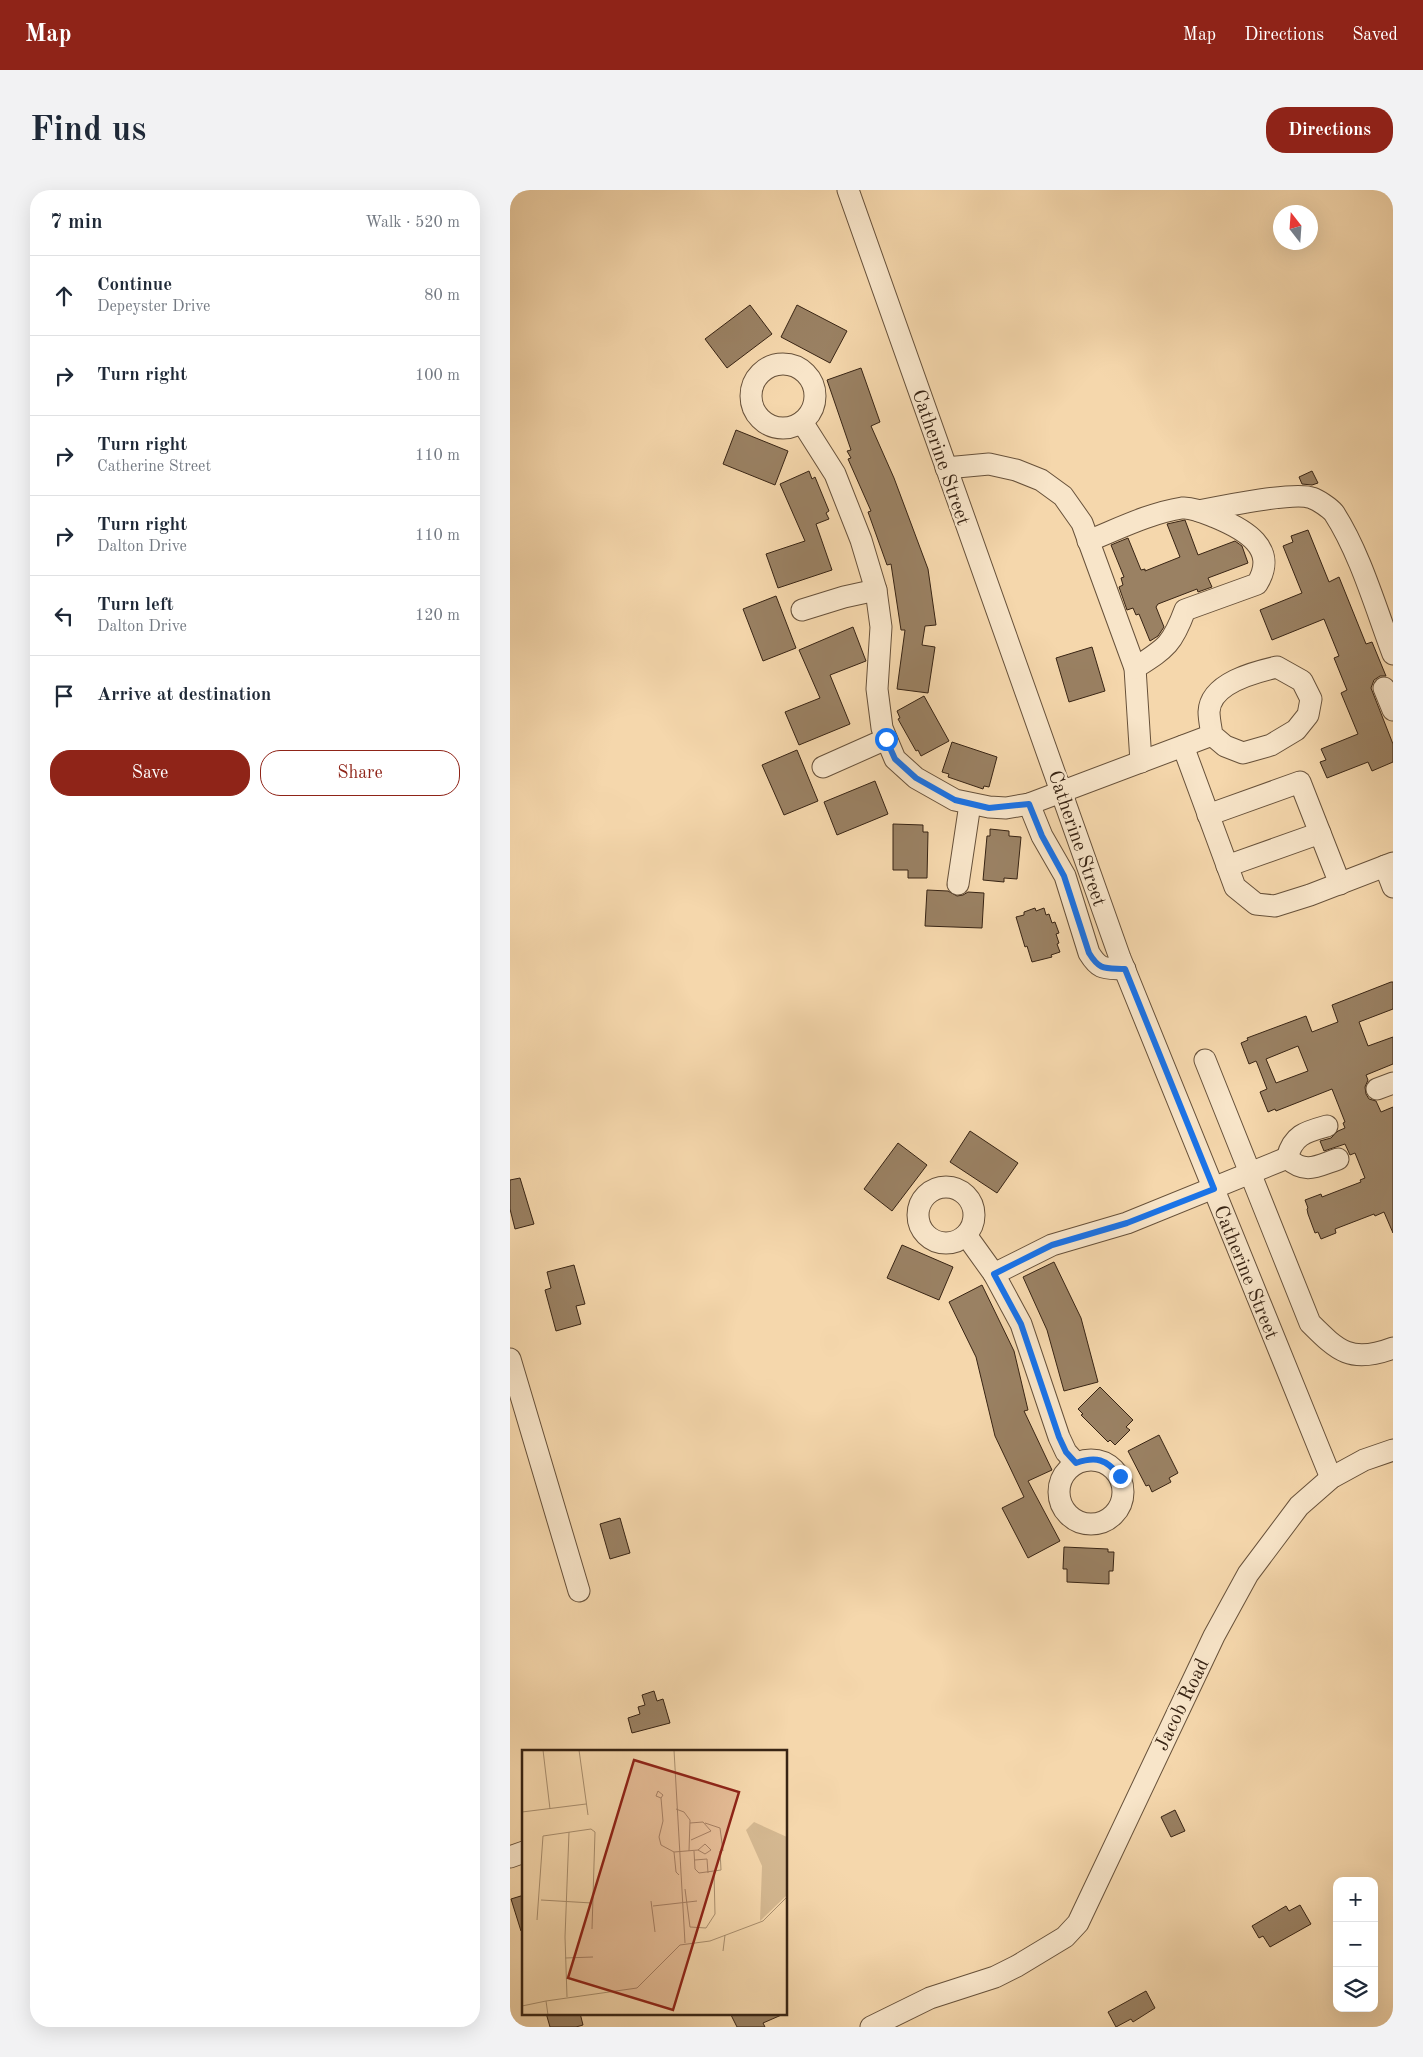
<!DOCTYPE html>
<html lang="en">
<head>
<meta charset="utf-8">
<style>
	:root { --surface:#fff; --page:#f2f2f3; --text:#1f2937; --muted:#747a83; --line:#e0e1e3; --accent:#8f2418 }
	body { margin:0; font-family:"Old Standard TT",serif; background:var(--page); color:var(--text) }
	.controls { position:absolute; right:15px; bottom:15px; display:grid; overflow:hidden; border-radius:10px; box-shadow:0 5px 20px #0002 }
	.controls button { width:45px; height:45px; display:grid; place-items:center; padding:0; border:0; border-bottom:1px solid var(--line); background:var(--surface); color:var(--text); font:25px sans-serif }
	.compass { position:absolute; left:763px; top:15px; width:45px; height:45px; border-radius:50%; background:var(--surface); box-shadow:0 5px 20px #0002; rotate:343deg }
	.stop { position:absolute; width:15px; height:15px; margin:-11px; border:4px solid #1a73e8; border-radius:50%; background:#fff }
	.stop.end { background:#1a73e8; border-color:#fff; box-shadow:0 1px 5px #0008 }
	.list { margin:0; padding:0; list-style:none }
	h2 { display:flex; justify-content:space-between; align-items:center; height:65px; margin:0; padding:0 20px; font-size:21px }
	h2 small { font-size:16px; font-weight:400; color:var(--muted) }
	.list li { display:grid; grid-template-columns:32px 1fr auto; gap:15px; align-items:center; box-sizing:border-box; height:80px; padding:0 20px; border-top:1px solid var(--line) }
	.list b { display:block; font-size:19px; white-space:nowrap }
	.list p { margin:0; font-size:16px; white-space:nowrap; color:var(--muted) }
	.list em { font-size:16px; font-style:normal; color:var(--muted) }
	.actions { display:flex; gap:10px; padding:15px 20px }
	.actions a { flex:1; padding:11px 0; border:1px solid var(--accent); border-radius:20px; text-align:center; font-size:18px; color:var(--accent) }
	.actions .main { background:var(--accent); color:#fff }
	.icon { flex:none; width:28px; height:28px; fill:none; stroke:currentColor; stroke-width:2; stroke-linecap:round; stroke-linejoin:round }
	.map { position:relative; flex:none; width:883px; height:1837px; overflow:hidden; border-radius:20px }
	header { display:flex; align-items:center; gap:30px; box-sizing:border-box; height:70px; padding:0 25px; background:var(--accent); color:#fff }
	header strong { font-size:24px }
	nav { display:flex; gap:28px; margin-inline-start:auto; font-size:18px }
	.intro { display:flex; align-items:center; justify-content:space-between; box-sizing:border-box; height:120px; padding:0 30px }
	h1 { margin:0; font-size:35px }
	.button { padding:12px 22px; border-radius:20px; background:var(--accent); color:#fff; font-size:18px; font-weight:700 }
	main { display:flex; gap:30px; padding:0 30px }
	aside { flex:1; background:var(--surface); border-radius:20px; box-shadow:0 5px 20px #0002 }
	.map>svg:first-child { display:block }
	.building { fill:#9a8163; stroke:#382414; fill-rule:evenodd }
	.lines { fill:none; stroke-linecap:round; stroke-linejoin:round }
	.minor-casing { stroke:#67513a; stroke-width:23 }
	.minor { stroke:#f8e5c9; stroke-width:21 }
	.route { stroke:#1a73e8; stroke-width:6 }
	.labels { text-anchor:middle; stroke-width:5; stroke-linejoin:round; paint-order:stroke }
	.street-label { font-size:20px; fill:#382414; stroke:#f8e5c9 }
	.inset-road { fill:none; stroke:#a98f6f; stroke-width:1 }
	.view { fill:#8f2418; fill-opacity:0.15; stroke:#8f2418; stroke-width:2.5 }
	.inset-edge { fill:none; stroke:#382414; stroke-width:2.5 }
</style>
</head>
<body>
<header>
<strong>Map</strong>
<nav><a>Map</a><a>Directions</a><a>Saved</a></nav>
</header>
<div class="intro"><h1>Find us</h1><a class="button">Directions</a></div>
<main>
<aside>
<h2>7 min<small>Walk · 520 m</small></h2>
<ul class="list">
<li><svg class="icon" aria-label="ahead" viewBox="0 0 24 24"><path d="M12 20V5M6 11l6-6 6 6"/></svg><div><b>Continue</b><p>Depeyster Drive</p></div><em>80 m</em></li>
<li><svg class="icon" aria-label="right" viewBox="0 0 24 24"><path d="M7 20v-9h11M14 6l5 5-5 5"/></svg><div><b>Turn right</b></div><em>100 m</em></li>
<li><svg class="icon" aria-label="right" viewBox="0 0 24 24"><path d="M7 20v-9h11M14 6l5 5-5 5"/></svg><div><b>Turn right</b><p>Catherine Street</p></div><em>110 m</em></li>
<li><svg class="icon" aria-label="right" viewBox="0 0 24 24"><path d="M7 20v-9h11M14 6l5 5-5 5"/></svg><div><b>Turn right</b><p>Dalton Drive</p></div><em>110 m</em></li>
<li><svg class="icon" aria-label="left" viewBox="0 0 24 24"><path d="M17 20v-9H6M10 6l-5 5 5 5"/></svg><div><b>Turn left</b><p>Dalton Drive</p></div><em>120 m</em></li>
<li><svg class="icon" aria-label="arrive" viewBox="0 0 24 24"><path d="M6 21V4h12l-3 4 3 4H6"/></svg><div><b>Arrive at destination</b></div></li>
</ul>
<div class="actions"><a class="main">Save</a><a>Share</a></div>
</aside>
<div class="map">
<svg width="883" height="1837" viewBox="0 0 883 1837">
	<rect width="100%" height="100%" fill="#f5d7ac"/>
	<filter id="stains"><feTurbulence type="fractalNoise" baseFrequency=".004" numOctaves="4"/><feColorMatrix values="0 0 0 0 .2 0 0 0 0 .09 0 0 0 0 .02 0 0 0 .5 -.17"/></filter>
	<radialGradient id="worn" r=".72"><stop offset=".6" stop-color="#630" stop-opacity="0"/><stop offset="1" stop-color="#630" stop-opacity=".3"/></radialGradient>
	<g class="building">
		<polygon points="240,115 262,144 217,178 195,149"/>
		<polygon points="287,115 337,141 320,173 271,147"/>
		<polygon points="351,178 370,232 361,236 384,288 418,379 426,435 415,436 412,455 425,457 418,503 387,499 395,440 391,440 381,374 377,375 358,322 361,321 338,269 341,268 337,261 341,260 317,190"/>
		<polygon points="226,240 278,261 265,295 213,274"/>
		<polygon points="299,281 302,289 305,287 319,321 316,323 319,329 306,334 322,380 268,398 256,364 295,351 270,294"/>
		<polygon points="802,281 808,293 802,295 792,294 789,287"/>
		<polygon points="675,330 688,365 725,351 732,356 738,373 698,388 702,397 688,402 687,399 648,414 646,417 654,437 648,446 640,451 629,424 626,425 623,418 617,420 609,397 613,395 611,388 614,387 601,355 618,348 631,380 635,379 635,381 670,367 657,334"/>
		<polygon points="798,340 819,392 829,387 856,454 862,452 876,486 870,486 864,490 861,498 883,554 883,572 862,581 858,572 817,588 810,572 816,570 811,559 848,544 831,503 837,500 824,468 829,466 814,429 762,450 750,420 792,403 773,356 783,352 781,346"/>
		<polygon points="266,406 286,458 253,471 233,419"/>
		<polygon points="343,437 356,471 320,485 340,534 289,555 275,522 310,508 289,460"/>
		<polygon points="582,457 595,501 559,512 546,468"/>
		<polygon points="414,506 439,551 411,566 408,560 406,561 388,529 390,528 387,521"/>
		<polygon points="442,552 487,567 479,597 474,596 473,599 438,587 439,584 432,582"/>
		<polygon points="287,560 308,611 274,625 252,575"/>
		<polygon points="365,591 378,624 327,645 314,612"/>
		<polygon points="383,634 413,635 413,642 418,642 417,688 398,688 398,680 383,680"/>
		<polygon points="480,639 499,641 499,646 511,647 507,689 494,688 494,692 473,690 477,646 480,646"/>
		<polygon points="417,700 438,701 447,706 453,705 458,702 474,703 472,738 415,736"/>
		<polygon points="525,718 526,721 534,718 536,725 539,724 542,733 545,732 549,743 546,744 549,753 547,754 550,762 541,765 542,767 522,772 517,756 515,757 506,727 514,725 514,722"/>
		<path d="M881 792H883V819L849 832 858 856 883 847V874L856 885 858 890 855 897 856 904 859 909 866 911 871 922 883 917V1043L874 1022 865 1026 864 1024 825 1039 826 1043 811 1049 808 1042 805 1043 798 1024 797 1019 798 1018 795 1010 811 1004 812 1007 851 992 850 990 855 988 845 963 840 965 835 954 814 961 810 951 821 948 828 941 835 938 833 933 835 932 822 899 766 921 765 919 758 922 750 902 757 899 747 873 746 871 739 874 731 853 738 850 737 848 796 826 802 842 828 832 822 815ZM788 856 798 881 766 893 756 869Z"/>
		<polygon points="460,941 508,973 487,1003 440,972"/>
		<polygon points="388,953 417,975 382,1021 354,999"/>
		<polygon points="10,988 24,1034 5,1039 0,1019 0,990"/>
		<polygon points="392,1055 443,1077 429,1110 377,1088"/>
		<polygon points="544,1072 571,1128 588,1192 554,1201 537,1140 513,1087"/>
		<polygon points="64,1075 75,1114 66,1116 71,1134 46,1141 35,1100 41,1098 37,1082"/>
		<polygon points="472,1095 504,1161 518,1220 514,1221 542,1280 518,1291 550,1351 518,1368 492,1318 514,1307 485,1246 466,1167 439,1112"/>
		<polygon points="590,1197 623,1230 616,1237 620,1240 605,1255 600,1250 598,1252 571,1225 573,1224 568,1219"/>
		<polygon points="649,1245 668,1283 659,1288 661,1292 642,1302 639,1295 636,1296 618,1261"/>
		<polygon points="110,1328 120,1363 100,1369 90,1334"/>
		<polygon points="554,1357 598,1359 598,1362 604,1362 603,1381 599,1381 599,1394 557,1392 557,1379 553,1379"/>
		<polygon points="144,1501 147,1511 153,1509 160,1533 122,1543 118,1528 130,1524 128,1517 135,1515 132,1505"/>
		<polygon points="665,1620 675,1641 661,1647 651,1627"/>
		<polygon points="14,1705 14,1741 11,1741 1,1709"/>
		<polygon points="790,1715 801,1734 760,1757 753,1746 749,1748 742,1736 776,1716 779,1721"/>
		<polygon points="636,1801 645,1818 623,1832 621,1829 606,1837 598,1822"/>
		<polygon points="36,1823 70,1823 73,1835 66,1837 40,1837"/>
		<polygon points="220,1823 276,1823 253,1833 255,1837 227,1837"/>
	</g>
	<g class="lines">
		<defs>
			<g id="minor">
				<polyline points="338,0 610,768 821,1288"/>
				<circle cx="273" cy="206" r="32"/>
				<polyline points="292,232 325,284 351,350 366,400 371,437 367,499 372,538 385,569 406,588 445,610 479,617 496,618 519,614 702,545"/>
				<polyline points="436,278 479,274 506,280 531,290 553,306 572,333 625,478 631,572"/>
				<path d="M689 321C709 317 786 301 802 308 808 310 820 318 824 323 850 363 866 419 883 464"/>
				<path d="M578 351C608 339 640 323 672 318 682 317 695 323 705 327 734 339 769 358 747 394L675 420C662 455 656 458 625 478"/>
				<polyline points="292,420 334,407 366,400"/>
				<path d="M767 477 792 491 801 509 798 525 786 540 761 555 733 563 715 556 702 545C701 538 699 529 699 522 700 493 745 482 767 477Z"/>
				<polyline points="874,498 883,520"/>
				<polyline points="673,556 725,697 746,714 765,716 800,705 883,673"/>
				<polyline points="313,577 376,549"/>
				<path d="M519 614 532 646 555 686 579 763C590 781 595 778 615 779"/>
				<polyline points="698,625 790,592 830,694"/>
				<polyline points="717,676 810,643"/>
				<polyline points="875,676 883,697"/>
				<polyline points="448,694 460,614"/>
				<path d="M695 870 800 1133C828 1161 841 1174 883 1158"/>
				<polyline points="867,899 883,893"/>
				<path d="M777 968C783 945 795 942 817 936"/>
				<path d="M777 968C796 985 807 976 828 969"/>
				<circle cx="436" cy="1025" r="28"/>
				<polyline points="456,1045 484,1084 511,1134 549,1247 556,1262 566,1273"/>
				<polyline points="484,1084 542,1055 617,1033 777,968"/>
				<polyline points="0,1169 69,1401"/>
				<circle cx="581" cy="1302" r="32"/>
				<polyline points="0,1667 14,1662"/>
				<polyline points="361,1837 420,1808 485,1787 507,1776 555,1747 568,1733 704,1446 738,1384 789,1316 821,1288 854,1270 883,1260"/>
			</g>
		</defs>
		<use href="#minor" class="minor-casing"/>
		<use href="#minor" class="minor"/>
	</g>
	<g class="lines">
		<path class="route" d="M376 549 385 569 406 588 445 610 479 618 519 614 532 646 554 686 579 763C590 781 595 778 615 779L704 999 617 1033 542 1055 484 1084 511 1134 549 1247 556 1262 566 1273C586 1266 596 1269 610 1286"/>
	</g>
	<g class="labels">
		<g class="street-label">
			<text transform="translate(432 267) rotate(71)" y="7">Catherine Street</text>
			<text transform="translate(568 648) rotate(71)" y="7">Catherine Street</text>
			<text transform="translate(737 1082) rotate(68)" y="7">Catherine Street</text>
			<text transform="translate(671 1514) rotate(-64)" y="7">Jacob Road</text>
		</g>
	</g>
	<g transform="translate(12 1560)">
		<rect width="265" height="265" fill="#f5d7ac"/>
		<path d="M232 72 265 87V145L238 171 240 116 224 80Z" fill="#d5b992"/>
		<path class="inset-road" d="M21 0 28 59M57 0 66 65M152 0 163 193M139 48 134 46 136 41 141 45 139 48 141 71 137 87 139 95 152 102 176 100 183 104 189 100 183 94 176 100M154 59 162 62 168 70 167 101M0 62 64 54M168 73 181 72 189 81 169 90M183 73 198 78 201 101M172 101 173 119 177 123 199 120 198 101M152 102 154 122 157 125M173 110 185 109 186 123M163 139 168 177 184 178 193 164 192 122M19 150 70 153M129 151 133 182M131 156 175 151M15 170 21 86 69 79 73 82 70 179M201 201 203 185M43 208 71 207M45 247 43 187 47 82M24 251 115 238 158 195 188 191 241 171 265 147M0 256 24 251 26 265"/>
		<path class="view" d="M112 10 217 42 151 260 46 228Z"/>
		<rect width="265" height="265" class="inset-edge"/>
	</g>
	<rect width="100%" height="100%" filter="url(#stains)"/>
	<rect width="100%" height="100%" fill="url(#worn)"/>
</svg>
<div class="controls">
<button>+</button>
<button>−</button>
<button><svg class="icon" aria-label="layers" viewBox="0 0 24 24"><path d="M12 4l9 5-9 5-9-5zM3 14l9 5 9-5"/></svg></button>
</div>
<svg class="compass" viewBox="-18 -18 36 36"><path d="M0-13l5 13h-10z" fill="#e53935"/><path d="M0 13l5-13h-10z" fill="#747a83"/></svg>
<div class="stop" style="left:376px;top:549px"></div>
<div class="stop end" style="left:610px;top:1286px"></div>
</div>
</main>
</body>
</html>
